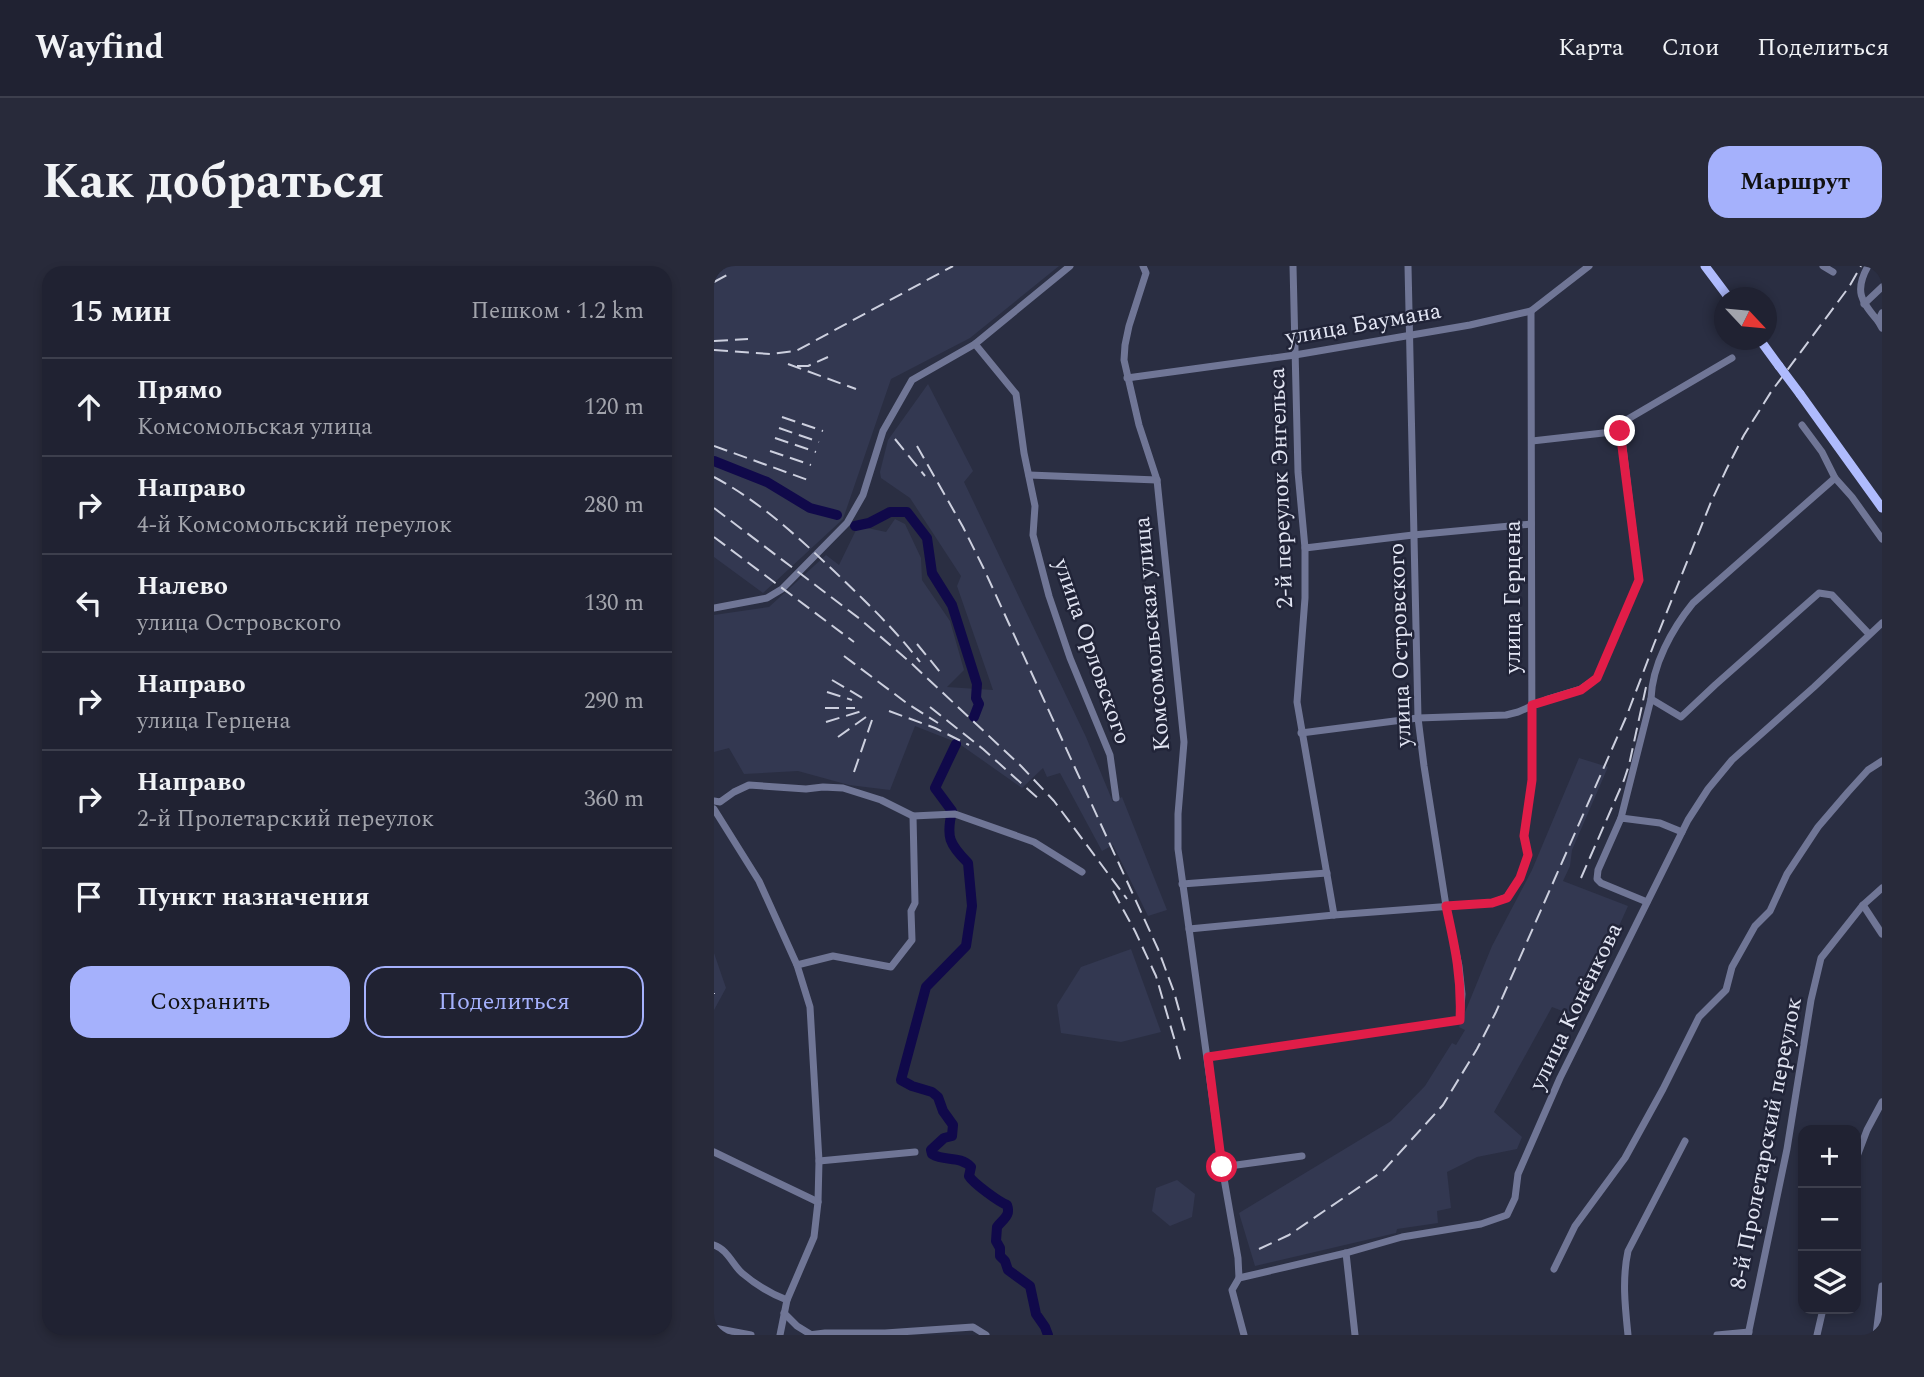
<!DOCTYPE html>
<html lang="ru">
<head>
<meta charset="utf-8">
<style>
	:root { --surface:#202232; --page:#282a3a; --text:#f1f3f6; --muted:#a2a4ac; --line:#3d3f4d; --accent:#a5b1fc }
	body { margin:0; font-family:Spectral,serif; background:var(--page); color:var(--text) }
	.controls { position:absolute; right:21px; bottom:21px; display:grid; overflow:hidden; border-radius:14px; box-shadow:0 4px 10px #0003 }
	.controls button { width:63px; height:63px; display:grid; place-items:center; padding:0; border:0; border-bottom:2px solid var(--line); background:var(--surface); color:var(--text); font:35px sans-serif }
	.compass { position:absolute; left:1000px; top:21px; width:63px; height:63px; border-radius:50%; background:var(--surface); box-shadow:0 4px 10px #0003; rotate:116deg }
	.stop { position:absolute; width:21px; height:21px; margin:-16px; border:5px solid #e11d48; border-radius:50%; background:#fff }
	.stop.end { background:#e11d48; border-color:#fff; box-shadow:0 2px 7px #0008 }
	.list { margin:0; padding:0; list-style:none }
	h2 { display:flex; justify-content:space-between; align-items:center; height:91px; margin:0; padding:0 28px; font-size:30px }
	h2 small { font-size:23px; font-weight:400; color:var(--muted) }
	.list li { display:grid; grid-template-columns:46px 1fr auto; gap:21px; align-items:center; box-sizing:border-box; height:98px; padding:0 28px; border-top:2px solid var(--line) }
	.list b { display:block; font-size:26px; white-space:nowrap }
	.list p { margin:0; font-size:23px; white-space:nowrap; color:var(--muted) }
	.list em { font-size:23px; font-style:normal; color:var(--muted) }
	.actions { display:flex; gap:14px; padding:21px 28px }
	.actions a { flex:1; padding:16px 0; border:2px solid var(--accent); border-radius:21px; text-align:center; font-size:24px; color:var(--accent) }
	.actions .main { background:var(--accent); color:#111 }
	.icon { flex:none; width:38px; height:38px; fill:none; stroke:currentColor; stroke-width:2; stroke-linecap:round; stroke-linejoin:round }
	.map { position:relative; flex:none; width:1168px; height:1069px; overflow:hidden; border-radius:21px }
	header { display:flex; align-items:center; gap:42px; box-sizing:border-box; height:98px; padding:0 35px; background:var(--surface); border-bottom:2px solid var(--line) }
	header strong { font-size:33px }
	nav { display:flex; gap:38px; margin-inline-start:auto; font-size:24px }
	.intro { display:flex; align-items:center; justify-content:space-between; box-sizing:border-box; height:168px; padding:0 42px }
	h1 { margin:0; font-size:49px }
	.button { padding:18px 32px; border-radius:21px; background:var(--accent); color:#111; font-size:24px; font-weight:700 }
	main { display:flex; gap:42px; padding:0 42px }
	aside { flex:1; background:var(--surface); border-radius:21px; box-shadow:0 4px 10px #0003 }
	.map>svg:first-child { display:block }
	.built { fill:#333851 }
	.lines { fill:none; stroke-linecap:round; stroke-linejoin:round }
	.river { stroke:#10094a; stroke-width:10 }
	.minor { stroke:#707696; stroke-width:7 }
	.major { stroke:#afbbfd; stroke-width:9 }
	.rail { stroke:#cccfde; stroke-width:2; stroke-dasharray:14 7; stroke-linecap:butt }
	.major-bridge { stroke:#afbbfd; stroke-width:9 }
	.route { stroke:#e11d48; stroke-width:9 }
	.labels { text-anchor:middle; stroke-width:5; stroke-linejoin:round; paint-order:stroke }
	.street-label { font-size:23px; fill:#e2e5f3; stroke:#212438 }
</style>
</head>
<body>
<header>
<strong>Wayfind</strong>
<nav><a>Карта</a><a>Слои</a><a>Поделиться</a></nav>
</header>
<div class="intro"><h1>Как добраться</h1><a class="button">Маршрут</a></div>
<main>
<aside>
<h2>15 мин<small>Пешком · 1.2 km</small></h2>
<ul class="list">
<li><svg class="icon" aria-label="ahead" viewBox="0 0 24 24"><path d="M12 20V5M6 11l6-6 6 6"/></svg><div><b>Прямо</b><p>Комсомольская улица</p></div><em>120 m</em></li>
<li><svg class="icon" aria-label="right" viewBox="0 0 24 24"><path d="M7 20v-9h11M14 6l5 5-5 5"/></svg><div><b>Направо</b><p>4-й Комсомольский переулок</p></div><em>280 m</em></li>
<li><svg class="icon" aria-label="left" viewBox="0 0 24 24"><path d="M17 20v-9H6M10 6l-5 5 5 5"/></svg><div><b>Налево</b><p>улица Островского</p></div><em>130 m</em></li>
<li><svg class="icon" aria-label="right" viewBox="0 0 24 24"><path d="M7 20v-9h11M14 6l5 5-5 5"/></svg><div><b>Направо</b><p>улица Герцена</p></div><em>290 m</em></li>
<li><svg class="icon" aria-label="right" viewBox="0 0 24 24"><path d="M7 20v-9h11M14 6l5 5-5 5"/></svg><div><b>Направо</b><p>2-й Пролетарский переулок</p></div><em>360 m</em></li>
<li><svg class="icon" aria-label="arrive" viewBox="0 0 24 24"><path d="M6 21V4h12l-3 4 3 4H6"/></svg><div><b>Пункт назначения</b></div></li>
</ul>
<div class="actions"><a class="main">Сохранить</a><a>Поделиться</a></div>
</aside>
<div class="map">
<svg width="1168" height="1069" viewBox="0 0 1168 1069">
	<rect width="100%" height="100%" fill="#2a2e42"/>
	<g class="built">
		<polygon points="0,0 345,0 256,72 177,113 129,253 49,327 0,291"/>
		<polygon points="214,118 259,205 250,216 372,471 399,536 408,531 453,644 434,650 399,579 388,585 346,507 333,511 329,502 308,522 244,477 201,460 176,524 135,519 84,505 30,508 15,482 0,486 0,349 55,341 112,289 125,299 144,260 172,266 181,253 191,258 207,292 208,314 236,355 250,404 233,421 279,424 243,320 247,310 196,232 167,212 166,206 174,174"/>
		<polygon points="865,492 894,501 858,584 856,600 849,615 914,640 864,751 838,741 780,846 808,871 803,883 763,891 733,906 737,942 723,945 724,957 683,963 682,967 541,1000 525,947 677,855 711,820 738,777 742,779 751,764 745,761 778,680 818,604"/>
		<polygon points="417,683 447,766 407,776 347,767 343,739 367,701"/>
		<polygon points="0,687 12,722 0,744"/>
		<polygon points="463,914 481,928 478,951 456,960 438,945 442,922"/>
	</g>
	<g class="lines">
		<g class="river">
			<polyline points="0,195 53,216 96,242 123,249"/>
			<polyline points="141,260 155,257 176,246 193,246 213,272 218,307 238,339 263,418 262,432 265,438 260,451"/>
			<path d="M242 478 221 522 238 545C232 571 235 578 254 597L258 640 252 680 212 721 187 814 198 820 218 826 224 831 229 845 239 859 238 870 230 872 217 884 218 888C231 896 245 889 257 901L255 910C259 917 285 936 293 939 297 950 289 953 283 961L282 975 286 982V990L291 995 294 1004 316 1020 322 1048 331 1061 334 1069"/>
		</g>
		<g class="minor">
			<polyline points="429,0 432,7 415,60 411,79 410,94 425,159 443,214 470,476 464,548 464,583 508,901 524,992 525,1012 518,1024 530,1069"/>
			<polyline points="579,0 584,206 591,282 591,332 583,436 620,649"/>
			<polyline points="1109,0 1119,6"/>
			<path d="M1154 0C1140 25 1147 35 1164 55"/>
			<polyline points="1150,38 1168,21"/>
			<polyline points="1168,47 1164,55 1168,62"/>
			<polyline points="261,78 302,128 310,187 321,240 319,269 335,330 356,392 396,489 402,532"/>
			<polyline points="413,112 581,89 756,59 817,45 875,0"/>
			<polyline points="1088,159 1108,186 1121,212 1138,231 1168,273"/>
			<polyline points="818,175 907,165 914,153 1018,92"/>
			<polyline points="315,209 443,214"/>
			<polyline points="591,282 699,269 817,258"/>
			<polyline points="0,342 53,332 68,323 133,257 149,229 169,165 198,114 261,78 356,0"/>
			<polyline points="937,433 967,451 1001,419 1105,327 1118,329 1155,368"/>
			<polyline points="587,467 704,452 792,449 804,446 834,433 867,423 883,412 925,314 907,165"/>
			<polyline points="0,535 6,536 20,526 35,519 92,523 109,521 129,522 167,534 199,550 241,548 320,576 368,606"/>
			<polyline points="0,543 45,615 83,699 96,741 105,895 104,936 100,971 73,1034 66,1069"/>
			<path d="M907 552 937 433C938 399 958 363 979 337L1121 212"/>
			<polyline points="468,618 613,607"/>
			<polyline points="933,636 887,617 883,613 884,604 907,552 946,557 968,566"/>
			<polyline points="1149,639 1168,668"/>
			<polyline points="475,663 620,649 778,637 793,631 806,612 814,589 810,570 818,514 817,45"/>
			<polyline points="83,699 119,690 177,701 198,674 197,645 201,637 199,550"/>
			<polyline points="494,791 746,754 748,728 745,700 732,640 710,500 704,452 694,0"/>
			<polyline points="0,886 104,936"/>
			<polyline points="1142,893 1153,864 1168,836"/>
			<polyline points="105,895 201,886"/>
			<polyline points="508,901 588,890"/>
			<polyline points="1142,977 1142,987"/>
			<path d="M0 979C13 983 19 999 28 1007 42 1019 57 1028 73 1034"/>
			<polyline points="632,987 641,1069"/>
			<polyline points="840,1003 861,960 911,892 949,823 985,751 1012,724 1018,701 1041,660 1056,645 1073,608 1104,561 1134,526 1154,504 1168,495"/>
			<polyline points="525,1012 632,987 688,971 767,958 793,949 801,932 804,908 846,812 974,554 994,523 1018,494 1100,421 1168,357"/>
			<polyline points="70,1047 83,1060 96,1068"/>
			<polyline points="0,1062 37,1069"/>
			<polyline points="95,1069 111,1067 171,1067 259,1061 272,1069"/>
			<path d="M914 1069C911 1040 908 1013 914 985L971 875"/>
			<polyline points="1003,1069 1035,1066"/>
			<polyline points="1034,1069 1073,883 1097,734 1107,692 1149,639 1168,622"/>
			<polyline points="1103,1069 1109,1043"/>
			<polyline points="1162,1069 1168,1020"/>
		</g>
		<g class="major">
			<polyline points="991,0 1015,32"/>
			<polyline points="1046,74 1065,100"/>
			<polyline points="1086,128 1168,242"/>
		</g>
		<g class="rail">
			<polyline points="0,16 13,9"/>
			<polyline points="0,75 34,73"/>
			<polyline points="0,84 56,88 82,85 239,0"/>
			<polyline points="74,98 142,123"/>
			<polyline points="83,100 94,100 114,91"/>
			<polyline points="68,151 109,165"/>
			<polyline points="65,162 105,176"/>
			<polyline points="61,172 102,186"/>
			<polyline points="181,173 211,210"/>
			<polyline points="0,180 94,214"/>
			<polyline points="203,180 249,261 269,301 444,683 460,726 472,769"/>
			<polyline points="56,185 97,199"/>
			<path d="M0 211C45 235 83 270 120 305 150 334 180 362 206 396"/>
			<polyline points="0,242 146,353 197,397 307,500 340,535 413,633"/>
			<polyline points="0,271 140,376"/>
			<polyline points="203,378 226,406"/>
			<polyline points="130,390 194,438 224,457"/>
			<polyline points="118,414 150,433"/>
			<polyline points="113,426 138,434"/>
			<polyline points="216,441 269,483 326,534"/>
			<polyline points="111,442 141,442"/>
			<polyline points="175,445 221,462 255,479"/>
			<polyline points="112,456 148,445"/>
			<polyline points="124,471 152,451"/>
			<polyline points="140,506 158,454"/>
			<polyline points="867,612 910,514 915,499 932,421"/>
			<polyline points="399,625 421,665 442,710 467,796"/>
			<polyline points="0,727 0,728"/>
			<polyline points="545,983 575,969 669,905 729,839 763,783 782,746 913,449 940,378 997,236 1013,202 1030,169 1057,126 1135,21 1147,0"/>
		</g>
		<polyline class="major-bridge" points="1065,100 1086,128"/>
	</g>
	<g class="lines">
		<path class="route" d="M508 901 494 791 746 754C748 712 741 681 732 640L778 637 793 632 806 612 814 589 810 570 818 514V439L867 424 883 412 925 314 906 165"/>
	</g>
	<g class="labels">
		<g class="street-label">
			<text transform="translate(649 57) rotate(-10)" y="8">улица Баумана</text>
			<text transform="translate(566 222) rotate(-92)" y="8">2-й переулок Энгельса</text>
			<text transform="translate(798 331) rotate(-90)" y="8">улица Герцена</text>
			<text transform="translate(437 368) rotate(-95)" y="8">Комсомольская улица</text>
			<text transform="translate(685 379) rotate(-92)" y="8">улица Островского</text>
			<text transform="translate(379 385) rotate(71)" y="8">улица Орловского</text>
			<text transform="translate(861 740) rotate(-64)" y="8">улица Конёнкова</text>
			<text transform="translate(1051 877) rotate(-79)" y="8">8-й Пролетарский переулок</text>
		</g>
	</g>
</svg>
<div class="controls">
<button>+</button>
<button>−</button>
<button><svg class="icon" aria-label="layers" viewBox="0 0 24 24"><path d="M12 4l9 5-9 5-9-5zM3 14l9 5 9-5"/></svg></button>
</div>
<svg class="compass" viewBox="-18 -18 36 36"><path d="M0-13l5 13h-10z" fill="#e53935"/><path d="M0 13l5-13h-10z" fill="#a2a4ac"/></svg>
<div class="stop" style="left:508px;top:901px"></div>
<div class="stop end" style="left:906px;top:165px"></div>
</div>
</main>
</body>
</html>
